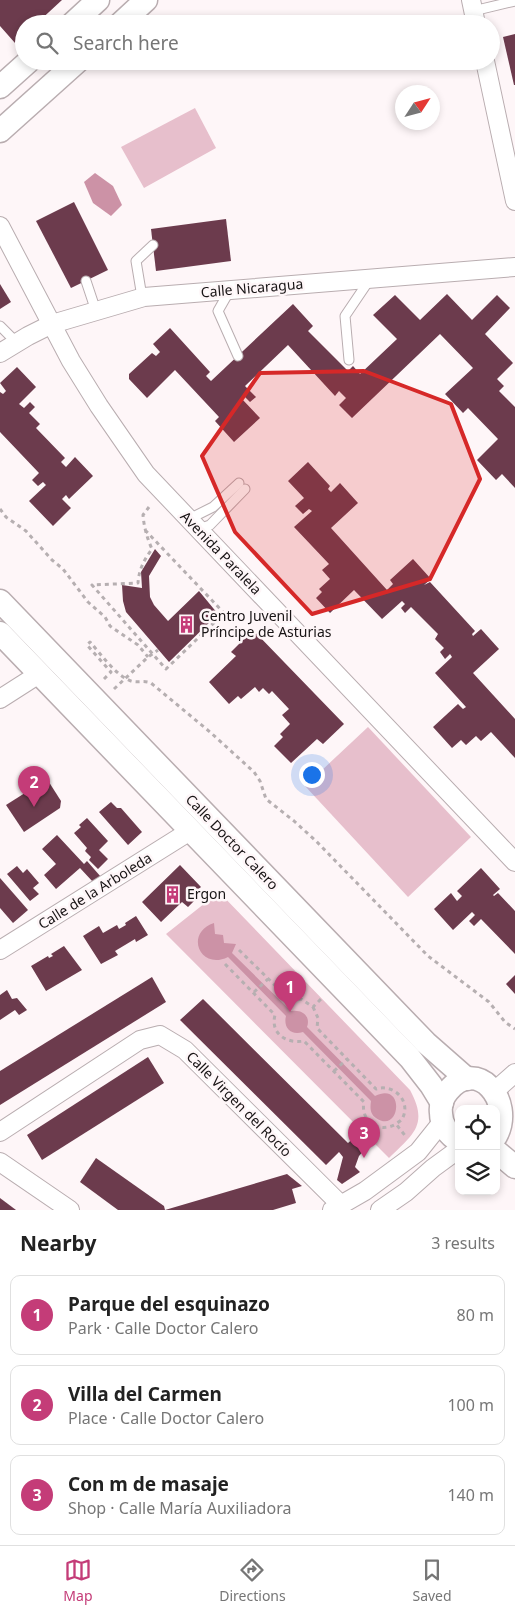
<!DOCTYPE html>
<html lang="en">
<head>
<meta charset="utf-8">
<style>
	:root { --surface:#fff; --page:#f2f2f2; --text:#222; --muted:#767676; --line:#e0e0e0; --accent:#c43c78 }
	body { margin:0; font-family:"Noto Sans",sans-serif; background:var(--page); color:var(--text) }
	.controls { position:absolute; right:15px; bottom:15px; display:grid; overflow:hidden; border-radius:10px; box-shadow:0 2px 8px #0003 }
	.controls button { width:45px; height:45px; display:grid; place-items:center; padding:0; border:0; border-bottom:1px solid var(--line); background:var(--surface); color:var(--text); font:25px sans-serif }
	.compass { position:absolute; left:395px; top:85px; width:45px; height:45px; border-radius:50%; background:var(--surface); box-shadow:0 2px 8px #0003; rotate:54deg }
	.you { position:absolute; left:311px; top:774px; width:18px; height:18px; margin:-12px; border:4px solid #fff; border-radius:50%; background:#1a73e8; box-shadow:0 0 0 8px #1a73e833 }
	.badge { display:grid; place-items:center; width:32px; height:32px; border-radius:50%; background:var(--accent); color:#fff; font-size:16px; font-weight:700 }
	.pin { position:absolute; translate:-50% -41px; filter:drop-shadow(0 1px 2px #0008) }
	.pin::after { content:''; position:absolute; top:26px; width:18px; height:15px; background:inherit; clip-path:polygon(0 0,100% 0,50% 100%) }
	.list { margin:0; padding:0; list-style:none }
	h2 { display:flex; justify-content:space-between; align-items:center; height:65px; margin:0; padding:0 20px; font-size:21px }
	h2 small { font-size:16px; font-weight:400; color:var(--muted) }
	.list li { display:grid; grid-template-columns:32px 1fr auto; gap:15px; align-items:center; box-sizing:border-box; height:80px; margin:0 10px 10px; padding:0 10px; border:1px solid var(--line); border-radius:10px }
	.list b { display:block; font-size:19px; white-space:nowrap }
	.list p { margin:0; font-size:16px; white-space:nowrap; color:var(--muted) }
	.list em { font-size:16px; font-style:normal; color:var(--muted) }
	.icon { flex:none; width:28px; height:28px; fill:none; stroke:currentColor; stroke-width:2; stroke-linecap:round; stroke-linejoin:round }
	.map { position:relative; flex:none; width:515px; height:1210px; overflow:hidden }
	.search { position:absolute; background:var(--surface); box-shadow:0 2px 8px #0003; left:15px; right:15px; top:15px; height:55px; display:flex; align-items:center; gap:12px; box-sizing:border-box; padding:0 18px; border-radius:28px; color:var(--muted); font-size:19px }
	.sheet { height:335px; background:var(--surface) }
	nav { display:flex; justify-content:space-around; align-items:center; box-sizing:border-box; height:70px; border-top:1px solid var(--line); background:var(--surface); font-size:14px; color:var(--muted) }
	nav a { display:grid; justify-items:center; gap:2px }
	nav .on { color:var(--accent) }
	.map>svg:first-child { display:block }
	.green { fill:#e7bfcc }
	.water { fill:#cc92a6 }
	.building { fill:#6c3b4d }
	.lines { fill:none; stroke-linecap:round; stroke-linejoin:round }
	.service-casing { stroke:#b9adb0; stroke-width:11 }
	.minor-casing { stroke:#b9adb0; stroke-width:20 }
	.tertiary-casing { stroke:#b9adb0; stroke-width:25 }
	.path { stroke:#b6afb1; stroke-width:3; stroke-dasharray:4 4; stroke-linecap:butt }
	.service { stroke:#fff; stroke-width:9 }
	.minor { stroke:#fff; stroke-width:18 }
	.tertiary { stroke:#fff; stroke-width:22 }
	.marked { fill:#d62828; fill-opacity:0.2; stroke:#d62828; stroke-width:4; stroke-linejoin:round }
	.labels { text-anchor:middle; stroke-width:5; stroke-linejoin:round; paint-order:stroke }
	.street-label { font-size:14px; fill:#181415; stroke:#fef6f8 }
	.poi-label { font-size:14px; fill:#181415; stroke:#fef6f8; text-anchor:start }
</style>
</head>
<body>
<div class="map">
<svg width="515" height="1210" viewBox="0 0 515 1210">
	<rect width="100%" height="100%" fill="#fef6f8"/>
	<g class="green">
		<polygon points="195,108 216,148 144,188 121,147"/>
		<polygon points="368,727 471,837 408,897 305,786"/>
		<path d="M219 892 410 1090C429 1125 413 1134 389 1158L166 934Z"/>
	</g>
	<g class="water">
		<polygon points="95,173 113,186 122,205 111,216 93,203 84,182"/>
		<path d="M214 923 215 934 223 935 224 943 236 944 232 953 291 1011C302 1009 311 1016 307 1027L375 1096C406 1081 400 1135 376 1118 370 1114 370 1108 371 1101L303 1032C291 1036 283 1028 286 1016L228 957C200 971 184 933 214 923Z"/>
	</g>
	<g class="building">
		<polygon points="0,0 62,0 36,24 24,24 24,35 15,43 0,26"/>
		<polygon points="515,34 515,85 514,85 503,37"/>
		<polygon points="74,202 108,270 71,288 36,221"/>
		<polygon points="226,219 231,261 156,271 151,229"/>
		<polygon points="0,284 11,302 0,309"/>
		<polygon points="447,294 472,320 497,295 510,308 485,334 513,363 497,379 504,386 499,391 515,407 515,488 502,474 496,480 477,460 498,439 468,408 463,413 445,394 473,368 440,334 352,418 339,405 346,398 339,391 335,396 288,345 245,386 256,397 250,402 245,397 242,399 260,418 234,442 215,421 219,417 175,370 147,398 129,379 129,374 152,353 156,356 160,352 153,344 170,328 210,372 206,376 211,381 293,304 313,326 308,331 348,371 353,366 360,374 397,339 373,315 395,295 420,320"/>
		<polygon points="17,367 36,387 19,404 24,408 30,402 35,407 29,413 40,424 36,428 65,458 61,462 66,467 75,457 93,476 69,499 66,495 62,499 71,508 53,526 29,501 46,485 43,482 38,486 32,480 39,473 0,432 0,392 3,394 6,391 0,383"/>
		<polygon points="308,462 330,486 328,489 331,492 340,483 358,503 331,528 387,590 393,584 390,580 413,559 431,579 424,585 430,582 475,631 472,634 473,636 481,629 499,649 473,673 515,719 515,758 491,732 481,741 476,736 466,745 461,740 452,748 433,727 458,704 463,709 466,707 435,673 452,657 450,654 445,659 440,652 444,648 435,639 438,634 411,607 405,613 401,608 405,604 402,601 382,619 354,590 330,613 316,598 322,592 319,589 330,579 322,570 329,564 294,527 312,511 309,509 303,514 295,506 304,498 288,481"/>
		<polygon points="155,549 161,556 149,576 150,597 154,605 168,621 199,591 218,614 169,662 126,612 123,601 122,585 142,588 141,572"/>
		<polygon points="253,630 344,724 323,744 317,739 291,763 274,746 283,737 280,734 290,724 282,715 289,709 272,691 269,694 263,688 259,692 255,687 241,699 238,696 229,704 209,682 236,656 231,652"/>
		<polygon points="47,779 61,801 60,808 24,832 6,805"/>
		<polygon points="111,802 117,808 121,808 142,832 128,845 99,812"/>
		<polygon points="87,818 108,841 99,850 108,859 98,869 89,860 91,857 85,851 87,848 74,833 81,827 79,825"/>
		<polygon points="57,835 84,864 87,861 101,877 93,882 80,868 56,889 44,875 56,864 42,849"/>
		<polygon points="180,865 201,887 195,892 199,896 188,907 182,902 161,922 142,902"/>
		<polygon points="17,866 23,873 27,869 39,883 33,888 39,894 30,901 7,874"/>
		<polygon points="481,868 500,889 493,895 494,896 498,893 515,911 515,954 481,919 474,926 469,921 475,915 472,912 453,930 434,909 451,893 457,901 462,896 457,891"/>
		<polygon points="0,878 28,910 13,923 0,908"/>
		<polygon points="136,916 148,935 136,942 135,939 115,951 118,955 101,964 83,936 99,926 103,933 117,925 119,929 126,925 125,923"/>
		<polygon points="64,946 82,970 46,991 31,966 48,956 49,958 53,956 51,954"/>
		<polygon points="515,975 515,994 506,984"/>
		<polygon points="152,977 166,1002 0,1105 0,1071"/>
		<polygon points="7,990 12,999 17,998 27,1010 19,1015 15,1010 0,1020 0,995"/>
		<polygon points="203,999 348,1143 356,1136 367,1147 359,1156 355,1167 360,1172 342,1184 337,1180 343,1157 339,1152 326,1165 180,1020"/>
		<polygon points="148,1057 164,1083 42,1160 27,1135"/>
		<polygon points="96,1158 164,1206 165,1210 118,1210 80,1182"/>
		<polygon points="287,1174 302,1186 292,1189 296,1203 273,1210 165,1210"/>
		<polygon points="0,1198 16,1210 0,1210"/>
	</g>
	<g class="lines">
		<defs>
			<g id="service">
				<polyline points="473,11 515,1"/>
				<polyline points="86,281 96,311"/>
				<polyline points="230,290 218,311 238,356"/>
				<polyline points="142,297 136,261 153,245"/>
				<polyline points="0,326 17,343"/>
				<polyline points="349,360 345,316 370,279"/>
				<polyline points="189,519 213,507 239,483"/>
				<polyline points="199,529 210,525 245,489"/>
			</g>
			<g id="minor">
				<polyline points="471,0 476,24"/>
				<polyline points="485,61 515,201"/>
				<polyline points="0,226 71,361 99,406 146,474 515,862"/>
				<polyline points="0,353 28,336 52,324 144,297 515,267"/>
				<polyline points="0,699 39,674"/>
				<polyline points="0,950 190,831"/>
				<polyline points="498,1088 515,1073"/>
				<polyline points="0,1132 140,1040 160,1035 185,1050 341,1205"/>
				<polyline points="0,1162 70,1210"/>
				<polyline points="332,1210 365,1191 418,1152 442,1122"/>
				<polyline points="380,1210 406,1192 433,1168 459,1149"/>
			</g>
			<g id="tertiary">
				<polyline points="72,24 98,0"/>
				<polyline points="120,24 146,0"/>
				<polyline points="0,87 29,61"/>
				<polyline points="0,131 78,61"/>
				<polyline points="0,601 426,1043 467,1079"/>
				<polyline points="0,633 410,1058 431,1085 442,1103"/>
				<path d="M459 1141C449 1136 441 1125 441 1113 440 1105 443 1097 448 1091 477 1056 515 1101 496 1136"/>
				<polyline points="496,1151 515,1167"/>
			</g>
		</defs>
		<use href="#service" class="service-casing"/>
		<use href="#minor" class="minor-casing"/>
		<use href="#tertiary" class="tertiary-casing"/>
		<g class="path">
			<polyline points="0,509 6,517 26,531 52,560 63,569 88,602 105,617 110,626 138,645 148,657"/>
			<path d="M145 530 224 613 166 669 92 585 138 583C139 569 144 560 152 549 147 538 144 527 143 515L149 507"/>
			<path d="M104 679 111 672 87 645 90 642C101 654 115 675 131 681 138 683 144 680 151 683L210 732 254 772 260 781 266 799 294 821 316 841 428 956 489 1002 505 1022 515 1029"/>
			<polyline points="114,689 148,657 158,650"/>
			<polyline points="239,950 290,1000 301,999 313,1007 323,997"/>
			<path d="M225 964 275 1015C270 1034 287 1044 304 1041L364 1102C360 1121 379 1134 396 1124L407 1138"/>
			<polyline points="254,992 268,979"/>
			<path d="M313 1007 318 1018 317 1028 376 1089C394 1083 412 1102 402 1119 401 1121 398 1122 396 1124"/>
			<polyline points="334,1071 347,1059"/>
		</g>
		<use href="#service" class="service"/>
		<use href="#minor" class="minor"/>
		<use href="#tertiary" class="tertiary"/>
	</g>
	<path class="marked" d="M364 371 451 404 480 479 430 579 312 614 235 532 202 456 260 373Z"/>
	<defs>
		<symbol id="building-bare" viewBox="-9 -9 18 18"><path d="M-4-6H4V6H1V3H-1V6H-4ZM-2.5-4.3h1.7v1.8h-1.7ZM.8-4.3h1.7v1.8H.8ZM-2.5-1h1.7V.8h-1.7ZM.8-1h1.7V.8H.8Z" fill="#c43c78" stroke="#fef6f8" stroke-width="2.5" paint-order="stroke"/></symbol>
	</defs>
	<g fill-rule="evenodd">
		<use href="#building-bare" x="174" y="612" width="25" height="25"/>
		<use href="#building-bare" x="160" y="882" width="25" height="25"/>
	</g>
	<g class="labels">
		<g class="street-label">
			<text transform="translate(252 288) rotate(-5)" y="5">Calle Nicaragua</text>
			<text transform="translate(221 553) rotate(46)" y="5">Avenida Paralela</text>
			<text transform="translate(232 842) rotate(46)" y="5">Calle Doctor Calero</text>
			<text transform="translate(95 891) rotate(-32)" y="5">Calle de la Arboleda</text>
			<text transform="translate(239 1104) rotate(45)" y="5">Calle Virgen del Rocío</text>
		</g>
		<g class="poi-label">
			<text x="201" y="621">Centro Juvenil<tspan x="201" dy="16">Príncipe de Asturias</tspan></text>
			<text x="187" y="899">Ergon</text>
		</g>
	</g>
</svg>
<div class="controls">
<button><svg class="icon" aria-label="locate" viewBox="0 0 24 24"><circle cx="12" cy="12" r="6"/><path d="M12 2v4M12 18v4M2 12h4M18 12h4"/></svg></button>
<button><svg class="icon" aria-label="layers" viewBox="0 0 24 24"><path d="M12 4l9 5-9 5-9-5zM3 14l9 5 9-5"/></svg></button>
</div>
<svg class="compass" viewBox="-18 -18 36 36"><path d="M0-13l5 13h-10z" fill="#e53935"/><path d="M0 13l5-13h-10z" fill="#767676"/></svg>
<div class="you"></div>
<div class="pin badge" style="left:290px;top:1012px">1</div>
<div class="pin badge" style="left:34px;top:807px">2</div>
<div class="pin badge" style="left:364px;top:1158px">3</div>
<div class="search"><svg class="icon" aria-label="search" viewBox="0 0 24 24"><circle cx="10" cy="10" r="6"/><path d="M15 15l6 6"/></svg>Search here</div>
</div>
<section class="sheet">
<h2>Nearby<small>3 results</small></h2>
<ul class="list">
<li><span class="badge">1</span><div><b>Parque del esquinazo</b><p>Park · Calle Doctor Calero</p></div><em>80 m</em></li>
<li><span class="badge">2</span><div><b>Villa del Carmen</b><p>Place · Calle Doctor Calero</p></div><em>100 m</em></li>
<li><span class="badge">3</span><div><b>Con m de masaje</b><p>Shop · Calle María Auxiliadora</p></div><em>140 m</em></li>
</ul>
</section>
<nav>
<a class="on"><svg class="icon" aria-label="map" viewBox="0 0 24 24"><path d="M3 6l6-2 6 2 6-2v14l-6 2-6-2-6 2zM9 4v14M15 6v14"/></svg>Map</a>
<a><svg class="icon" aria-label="directions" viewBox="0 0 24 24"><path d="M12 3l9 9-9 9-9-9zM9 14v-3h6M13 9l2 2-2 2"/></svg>Directions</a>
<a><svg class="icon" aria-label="saved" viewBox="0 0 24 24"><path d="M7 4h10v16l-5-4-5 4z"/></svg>Saved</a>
</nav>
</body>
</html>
